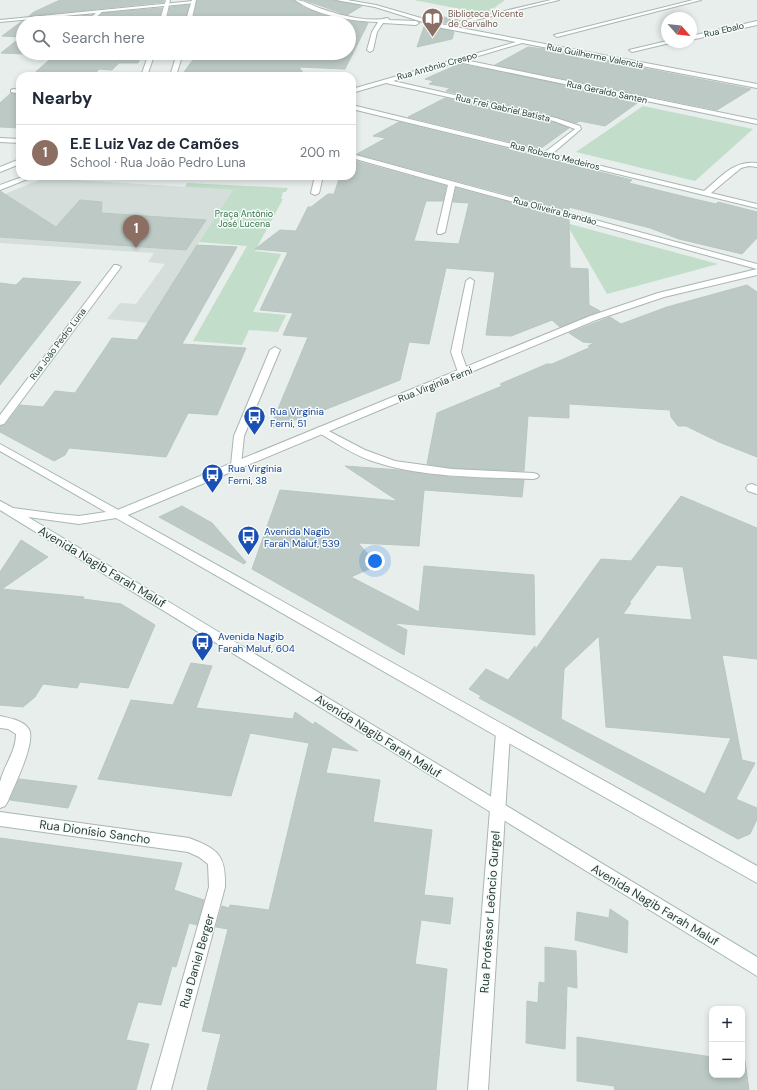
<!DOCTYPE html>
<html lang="en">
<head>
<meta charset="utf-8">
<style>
	:root { --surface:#fff; --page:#f6f6f7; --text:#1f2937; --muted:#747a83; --line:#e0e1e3; --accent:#7c3aed }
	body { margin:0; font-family:"DM Sans",sans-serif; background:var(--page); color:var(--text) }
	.controls { position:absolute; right:12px; bottom:12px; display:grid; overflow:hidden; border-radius:8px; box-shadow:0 2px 6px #0003 }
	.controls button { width:36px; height:36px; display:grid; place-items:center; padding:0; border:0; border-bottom:1px solid var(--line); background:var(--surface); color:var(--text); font:20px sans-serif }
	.compass { position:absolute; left:661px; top:12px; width:36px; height:36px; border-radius:50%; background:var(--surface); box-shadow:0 2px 6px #0003; rotate:117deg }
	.you { position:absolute; left:375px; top:561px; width:14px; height:14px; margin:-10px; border:3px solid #fff; border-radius:50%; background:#1a73e8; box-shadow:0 0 0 6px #1a73e833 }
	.badge { display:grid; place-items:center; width:26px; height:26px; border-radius:50%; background:var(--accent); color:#fff; font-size:13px; font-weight:700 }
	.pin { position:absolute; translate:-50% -33px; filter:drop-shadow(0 1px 2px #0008) }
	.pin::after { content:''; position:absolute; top:21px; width:14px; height:12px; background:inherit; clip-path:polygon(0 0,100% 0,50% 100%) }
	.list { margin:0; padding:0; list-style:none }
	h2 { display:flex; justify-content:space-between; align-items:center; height:52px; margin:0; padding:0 16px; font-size:17px }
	h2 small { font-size:13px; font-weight:400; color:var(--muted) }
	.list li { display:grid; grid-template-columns:26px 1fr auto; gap:12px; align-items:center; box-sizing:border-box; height:56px; padding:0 16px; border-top:1px solid var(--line) }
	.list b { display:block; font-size:15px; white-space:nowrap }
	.list p { margin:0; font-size:13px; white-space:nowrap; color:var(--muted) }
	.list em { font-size:13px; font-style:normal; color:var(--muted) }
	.icon { flex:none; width:22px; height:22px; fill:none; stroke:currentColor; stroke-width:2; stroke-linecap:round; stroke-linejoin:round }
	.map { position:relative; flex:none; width:757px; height:1090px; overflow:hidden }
	.search { position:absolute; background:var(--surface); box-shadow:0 2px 6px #0003; left:16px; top:16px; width:340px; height:44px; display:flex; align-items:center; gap:10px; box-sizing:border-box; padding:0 14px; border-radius:22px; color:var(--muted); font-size:15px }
	.panel { position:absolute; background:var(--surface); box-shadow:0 2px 6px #0003; left:16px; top:72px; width:340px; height:108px; border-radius:12px }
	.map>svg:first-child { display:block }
	.built { fill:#d5deda }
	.green { fill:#c2ddc9 }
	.building { fill:#bcc9c4; stroke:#b9c7c1; fill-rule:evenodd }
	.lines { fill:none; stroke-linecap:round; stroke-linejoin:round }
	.minor-casing { stroke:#aab6b2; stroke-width:2 }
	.tertiary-casing { stroke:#aab6b2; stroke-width:2 }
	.secondary-casing { stroke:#a6b9b2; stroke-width:2 }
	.minor { fill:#fff; fill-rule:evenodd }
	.tertiary { fill:#fff; fill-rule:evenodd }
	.secondary { fill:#fff; fill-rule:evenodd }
	.labels { text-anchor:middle; stroke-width:3; stroke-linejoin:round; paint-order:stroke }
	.far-education-label { font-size:9px; fill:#785e54; stroke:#f7fbf9; text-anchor:start }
	.far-street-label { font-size:9px; fill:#273f38; stroke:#f7fbf9 }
	.far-park-label { font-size:9px; fill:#34734c; stroke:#f7fbf9 }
	.street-label { font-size:10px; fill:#273f38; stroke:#f7fbf9 }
	.transit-label { font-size:10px; fill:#164399; stroke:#f7fbf9; text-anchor:start }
	.near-street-label { font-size:12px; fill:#273f38; stroke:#f7fbf9 }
</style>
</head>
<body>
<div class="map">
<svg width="757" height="1090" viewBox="0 0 757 1090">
	<rect width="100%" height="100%" fill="#e7eeeb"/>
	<polygon class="built" points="49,176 80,176 76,180 233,190 197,245 149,323 107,319 120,303 136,304 165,264 148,262 154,253 0,243 0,196"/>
	<g class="green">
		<polygon points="414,0 505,0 486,14"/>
		<polygon points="643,106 753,129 695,181 576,152"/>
		<polygon points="187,183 288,188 286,192 283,192 281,199 283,199 255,251 281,254 253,312 286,315 278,332 249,330 242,345 193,341 247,246 199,242 233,190 185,187"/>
		<polygon points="566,223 718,264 607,294"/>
	</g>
	<g class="building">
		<polygon points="60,0 164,0 164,2 29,16 34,12"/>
		<polygon points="197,0 294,0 303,7 323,15 345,20 368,23 345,69 299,67 305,76 229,76 184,72 198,53 349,53 349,23 193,23"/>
		<polygon points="304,0 335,0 362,6 347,15"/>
		<polygon points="189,5 184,23 167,23 170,7"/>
		<polygon points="162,8 158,23 92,23 103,13"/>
		<polygon points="91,15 83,23 23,23 23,53 142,53 138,63 119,63 112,70 99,69 93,76 31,76 55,55 1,53 21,37 2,36 21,22"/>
		<polygon points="439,16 458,20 445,23 430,19"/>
		<polygon points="425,24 454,32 452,39 417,47"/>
		<polygon points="528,47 545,49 751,89 717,110 495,65"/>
		<polygon points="459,64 486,69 640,101 605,126 580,121 576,123 556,117 454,93 455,93 446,91 450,88 429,84 434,81 425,79"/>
		<polygon points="11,93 20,95 20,128 0,127 0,103"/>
		<polygon points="445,98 554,122 569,128 540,149 408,117"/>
		<polygon points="399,122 632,180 629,183 686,197 716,204 718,202 757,212 757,238 742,254 679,239 650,228 569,207 569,211 357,154 386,138 373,136"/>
		<polygon points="352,160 446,186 443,201 426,201 414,241 459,244 469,203 453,202 456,188 569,219 570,268 588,269 589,305 600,311 560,327 552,320 511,336 486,335 495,272 446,268 429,344 409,342 400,380 319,412 270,428 308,337 283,335 293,313 260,310 288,252 255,249 280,230 296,231 308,207 311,207 328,194 334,194 340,176 352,176"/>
		<polygon points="0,191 56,227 80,200 102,202 101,213 206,220 186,250 0,237"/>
		<polygon points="197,245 237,247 182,344 246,348 217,415 188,413 166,457 69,448 65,455 54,461 0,432 0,426 5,425 20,405 43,407 55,391 75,393 112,338 137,340"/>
		<polygon points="23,278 81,282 0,385 0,283 16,285"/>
		<polygon points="747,285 757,292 757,457 719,442 686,426 678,426 671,417 670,410 569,404 569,418 528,416 524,471 452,468 427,464 437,413 502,386 500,384 547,364 552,364 591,347 588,346 594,343 583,342 569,333 610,317 621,324 667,307"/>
		<polygon points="345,466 399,470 451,477 524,480 522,497 424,490 419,546 358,543 378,565 351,577 419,612 424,566 534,575 535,635 393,623 407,630 404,655 252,569 280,490 398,501"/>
		<path d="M681 496 757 528V659L722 655 742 760 755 763 736 799 757 808V819L750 834 738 839 479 698 481 696 469 689 486 669 508 680 535 646V650L601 559 631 561ZM657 565 683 567 692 620 623 614 631 603H629ZM599 636 606 727 731 738 705 794 561 719 564 669Z"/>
		<polygon points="182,506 212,523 246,562 244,564 159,517"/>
		<polygon points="21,540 48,557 2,589 84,597 83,599 121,604 155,625 128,688 80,682 77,688 43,684 35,697 23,707 0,705 0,572"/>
		<polygon points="191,663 212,666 196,708 293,719 295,712 312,724 314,724 315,722 358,751 332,747 326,773 380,780 373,822 432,830 424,895 453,898 450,924 421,920 415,964 447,969 436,1090 207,1090 221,1034 202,1031 228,929 216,927 222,906 229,908 230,905 269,910 309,743 250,733 231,796 98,779 131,700 173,705"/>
		<polygon points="19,779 77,786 68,808 10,800"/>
		<polygon points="0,838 182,863 174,890 204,900 197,925 189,923 176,967 172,966 161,1005 138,1002 126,1040 149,1044 136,1090 0,1090"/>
		<polygon points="610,909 628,921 627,953 575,940 577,912 609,918"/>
		<polygon points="545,947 576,951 577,988 567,986 565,1049 526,1043 527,1001 538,1003 539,982 545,983"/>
		<polygon points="577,1037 712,1057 712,1075 742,1075 742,1061 745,1061 749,1090 615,1090 614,1086 577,1081"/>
	</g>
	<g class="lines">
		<defs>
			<g id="minor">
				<path d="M295 0C304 0 313 6 322 9 339 15 370 23 387 18L389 19V20L416 21 419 23 416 25 383 23 377 32 373 50 370 52 367 50 372 32 378 22C351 21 317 16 295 0Z"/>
				<path d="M336 0H347L376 5 445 25 551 0H559L450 26 757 84V88L522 43 465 60 757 120V124L458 62 393 81 556 118 580 126 581 129 552 154 704 191C721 177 734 160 757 163V167L749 166 741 168 711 193 757 204V208L352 109V105L545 152 575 129 554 121 386 83 352 93V89L516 42 442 28 375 7Z"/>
				<polygon points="693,0 701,0 557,37 554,35"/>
				<polygon points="193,1 195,3 102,12 90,23 84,23 96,13 0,22 0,20"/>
				<polygon points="757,21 757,25 691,40 691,36"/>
				<polygon points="667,41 674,42 632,52 629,50"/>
				<polygon points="13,89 20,90 20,94 11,92 11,90"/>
				<polygon points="0,138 20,139 20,143 0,142"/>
				<polygon points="352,154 757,264 757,269 455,186 445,232 441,234 438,234 437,232 448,185 352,158"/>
				<polygon points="315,176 323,176 319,193 315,195 311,193"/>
				<polygon points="114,265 117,265 121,267 4,424 0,425 0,415"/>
				<polygon points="470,278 474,281 461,352 468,372 463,375 458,372 451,352 466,281"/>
				<polygon points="275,347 280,350 244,436 241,465 240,467 232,467 231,465 234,436 270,350"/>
				<path d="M321 427 365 450 395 461 452 469 533 473 537 474 539 476 537 478 533 479C479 477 423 478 372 461 352 454 335 442 317 432L316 430 317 428Z"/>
				<polygon points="752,484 757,486 757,494 748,491 746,488 748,485"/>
				<path d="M0 716C9 718 22 720 28 728 38 739 13 788 8 801L5 806 0 808C0 800 0 790 0 782 4 765 16 752 16 734L8 729 0 728Z"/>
				<polygon points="503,727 508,729 510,733 488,1090 468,1090 496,733 498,729"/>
				<path d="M0 812 189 838C218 849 226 855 225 887L171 1090H151L209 887 208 864 199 857 188 852 0 826Z"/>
			</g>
			<polygon id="tertiary" points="757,269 757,275 664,297 596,320 123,517 115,517 113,514 115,511 590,316 658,293"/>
			<g id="secondary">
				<polygon points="166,0 170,0 165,23 159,23"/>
				<polygon points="192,0 196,0 191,23 185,23"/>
				<polygon points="149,53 155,53 147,76 141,76"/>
				<polygon points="177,53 183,53 176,76 170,76"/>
				<polygon points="20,159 20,164 0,172 0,167"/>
				<polygon points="25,176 35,176 0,190 0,185"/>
				<polygon points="0,444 757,866 757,883 498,737 116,518 79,524 28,517 757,957 757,976 0,510 0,501 13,508 58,514 79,516 106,512 0,451"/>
			</g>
		</defs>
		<use href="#minor" class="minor-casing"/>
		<use href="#tertiary" class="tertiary-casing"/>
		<use href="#secondary" class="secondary-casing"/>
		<use href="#minor" class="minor"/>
		<use href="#tertiary" class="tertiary"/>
		<use href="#secondary" class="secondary"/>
	</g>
	<defs>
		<symbol id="library-pin" viewBox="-11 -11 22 30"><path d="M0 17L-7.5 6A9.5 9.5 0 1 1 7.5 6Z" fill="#8d6e63" stroke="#f7fbf9"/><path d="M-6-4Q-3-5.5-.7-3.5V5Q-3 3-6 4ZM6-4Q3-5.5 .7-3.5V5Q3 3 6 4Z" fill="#fff"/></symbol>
		<symbol id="bus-pin" viewBox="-11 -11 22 30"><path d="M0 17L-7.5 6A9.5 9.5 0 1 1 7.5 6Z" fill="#1a4fb4" stroke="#f7fbf9"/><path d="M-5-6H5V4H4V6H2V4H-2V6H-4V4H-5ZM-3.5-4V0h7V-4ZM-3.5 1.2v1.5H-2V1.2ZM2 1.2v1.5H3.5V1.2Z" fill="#fff"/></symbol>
	</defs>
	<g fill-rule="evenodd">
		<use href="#library-pin" x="420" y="6" width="25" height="34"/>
		<use href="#bus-pin" x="242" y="404" width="25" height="34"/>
		<use href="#bus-pin" x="200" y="462" width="25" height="34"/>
		<use href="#bus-pin" x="236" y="524" width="25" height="34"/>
		<use href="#bus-pin" x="190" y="630" width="25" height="34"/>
	</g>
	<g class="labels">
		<g class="far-education-label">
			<text x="448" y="17">Biblioteca Vicente<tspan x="448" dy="10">de Carvalho</tspan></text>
		</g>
		<g class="far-street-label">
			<text transform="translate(724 30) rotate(-13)" y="3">Rua Ebalo</text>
			<text transform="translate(595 56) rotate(11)" y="3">Rua Guilherme Valencia</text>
			<text transform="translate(437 66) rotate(-16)" y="3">Rua Antônio Crespo</text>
			<text transform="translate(607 92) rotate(12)" y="3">Rua Geraldo Santen</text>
			<text transform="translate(503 108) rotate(13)" y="3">Rua Frei Gabriel Batista</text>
			<text transform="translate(555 156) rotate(14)" y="3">Rua Roberto Medeiros</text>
			<text transform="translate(555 211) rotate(15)" y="3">Rua Oliveira Brandão</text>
			<text transform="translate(58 344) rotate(-53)" y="3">Rua João Pedro Luna</text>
		</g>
		<g class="far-park-label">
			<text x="244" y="217">Praça Antônio<tspan x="244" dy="10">José Lucena</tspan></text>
		</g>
		<g class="street-label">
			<text transform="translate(435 384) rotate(-22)" y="4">Rua Virginía Ferni</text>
		</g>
		<g class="transit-label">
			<text x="270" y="415">Rua Virgínia<tspan x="270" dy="12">Ferni, 51</tspan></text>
			<text x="228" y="472">Rua Virgínia<tspan x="228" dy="12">Ferni, 38</tspan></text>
			<text x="264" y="535">Avenida Nagib<tspan x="264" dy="12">Farah Maluf, 539</tspan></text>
			<text x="218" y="640">Avenida Nagib<tspan x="218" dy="12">Farah Maluf, 604</tspan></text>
		</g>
		<g class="near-street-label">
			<text transform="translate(102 567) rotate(31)" y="4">Avenida Nagib Farah Maluf</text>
			<text transform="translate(378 736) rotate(32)" y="4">Avenida Nagib Farah Maluf</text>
			<text transform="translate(95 832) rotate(8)" y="4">Rua Dionísio Sancho</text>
			<text transform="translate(655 905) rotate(31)" y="4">Avenida Nagib Farah Maluf</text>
			<text transform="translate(490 912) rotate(-86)" y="4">Rua Professor Leôncio Gurgel</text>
			<text transform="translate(197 961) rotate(-74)" y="4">Rua Daniel Berger</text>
		</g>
	</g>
</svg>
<div class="controls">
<button>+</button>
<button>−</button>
</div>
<svg class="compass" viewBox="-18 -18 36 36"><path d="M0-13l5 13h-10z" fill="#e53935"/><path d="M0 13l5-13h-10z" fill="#747a83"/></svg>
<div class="you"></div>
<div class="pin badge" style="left:136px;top:248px;background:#8d6e63">1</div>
<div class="search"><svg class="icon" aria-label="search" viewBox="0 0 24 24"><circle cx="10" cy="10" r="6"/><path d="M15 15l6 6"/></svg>Search here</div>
<section class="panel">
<h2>Nearby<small></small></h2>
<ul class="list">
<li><span class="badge" style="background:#8d6e63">1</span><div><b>E.E Luiz Vaz de Camões</b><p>School · Rua João Pedro Luna</p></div><em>200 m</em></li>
</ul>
</section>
</div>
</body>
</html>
